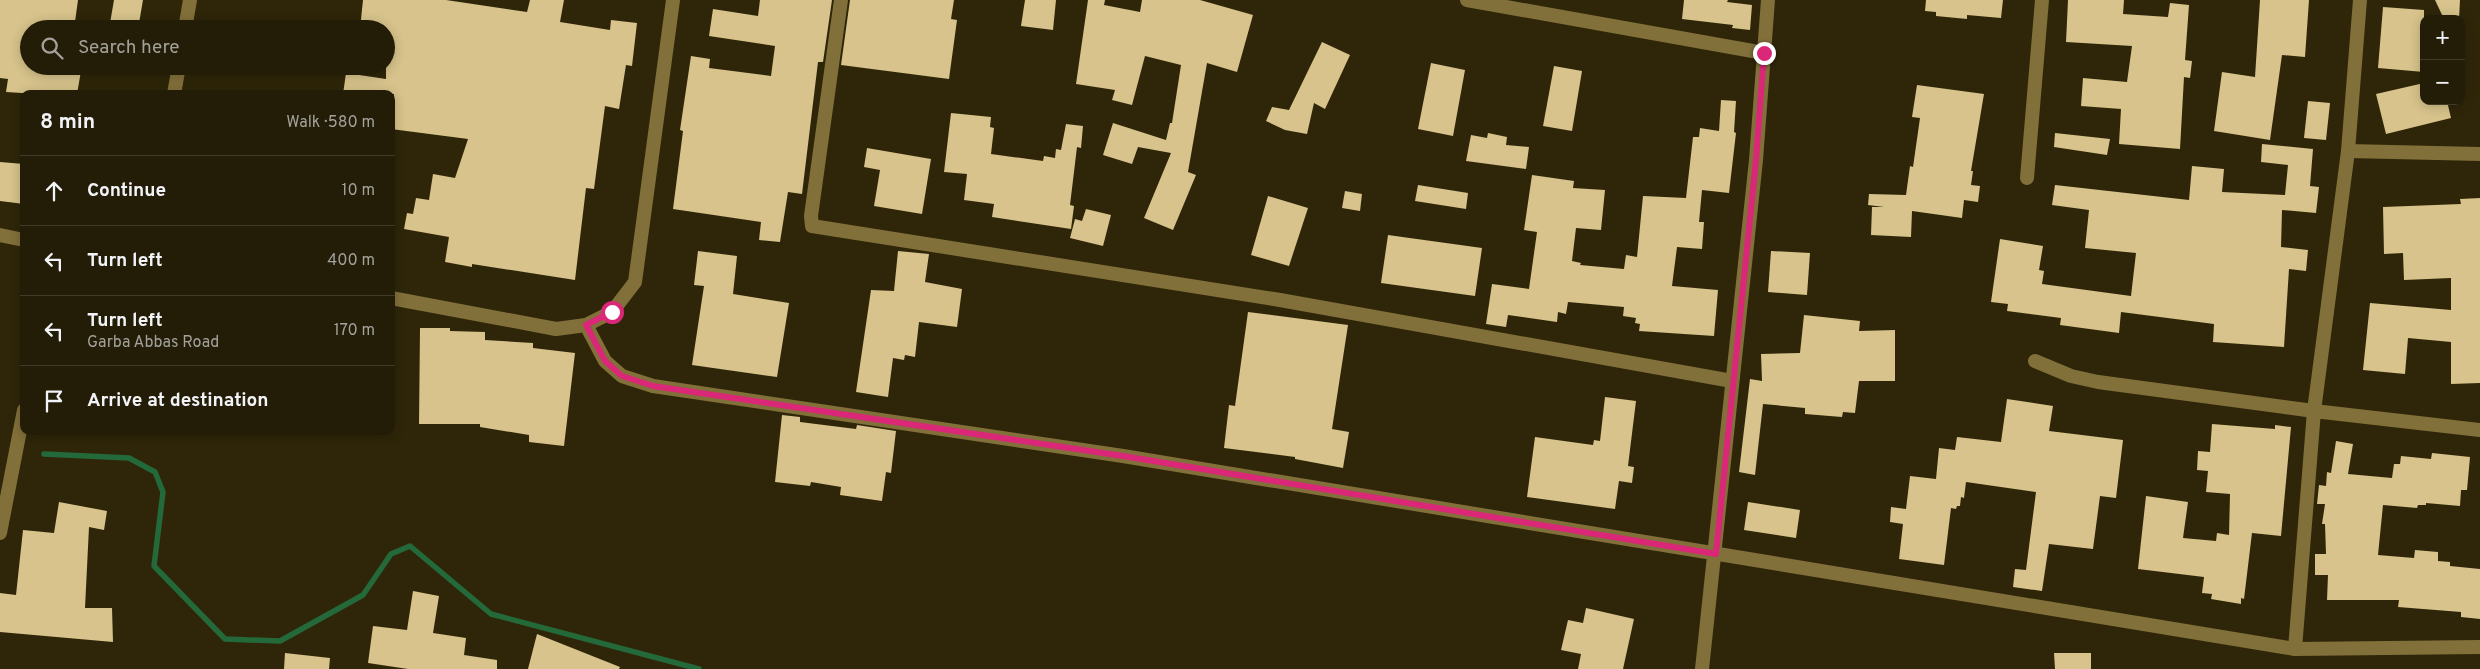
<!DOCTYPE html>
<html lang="en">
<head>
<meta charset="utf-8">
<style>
	:root { --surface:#231c07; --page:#2b2511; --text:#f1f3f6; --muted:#a3a19b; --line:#403a28 }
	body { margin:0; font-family:Overpass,sans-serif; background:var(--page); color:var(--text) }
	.controls { position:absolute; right:15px; top:15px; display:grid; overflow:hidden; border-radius:10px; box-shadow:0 2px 12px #0003 }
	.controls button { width:45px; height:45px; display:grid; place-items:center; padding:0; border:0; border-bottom:1px solid var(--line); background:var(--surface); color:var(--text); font:25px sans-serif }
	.stop { position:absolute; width:15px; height:15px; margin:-11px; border:4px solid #db2777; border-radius:50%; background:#fff }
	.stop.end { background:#db2777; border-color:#fff; box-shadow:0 1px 5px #0008 }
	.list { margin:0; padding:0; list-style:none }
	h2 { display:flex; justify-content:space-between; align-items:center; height:65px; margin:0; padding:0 20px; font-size:21px }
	h2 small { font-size:16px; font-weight:400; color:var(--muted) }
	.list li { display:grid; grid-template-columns:32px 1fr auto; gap:15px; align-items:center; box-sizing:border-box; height:70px; padding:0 20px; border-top:1px solid var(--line) }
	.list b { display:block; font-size:19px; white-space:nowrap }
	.list p { margin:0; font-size:16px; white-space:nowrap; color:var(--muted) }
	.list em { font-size:16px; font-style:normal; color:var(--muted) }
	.icon { flex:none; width:28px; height:28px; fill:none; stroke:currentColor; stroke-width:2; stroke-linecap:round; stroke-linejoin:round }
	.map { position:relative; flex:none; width:2480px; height:669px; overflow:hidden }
	.search { position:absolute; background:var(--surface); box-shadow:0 2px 12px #0003; left:20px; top:20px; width:375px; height:55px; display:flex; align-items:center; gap:12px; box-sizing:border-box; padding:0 18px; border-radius:28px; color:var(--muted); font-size:19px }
	.panel { position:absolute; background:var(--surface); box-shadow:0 2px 12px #0003; left:20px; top:90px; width:375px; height:345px; border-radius:10px }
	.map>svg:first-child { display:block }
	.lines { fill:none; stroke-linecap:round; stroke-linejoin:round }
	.stream { stroke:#24693a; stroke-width:5.5 }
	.building { fill:#d7c38b }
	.minor { stroke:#82703a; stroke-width:14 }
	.tertiary { stroke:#82703a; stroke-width:14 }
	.route { stroke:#db2777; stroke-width:6 }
</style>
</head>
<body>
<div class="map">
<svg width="2480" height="669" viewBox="0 0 2480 669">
	<rect width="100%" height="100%" fill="#2f2609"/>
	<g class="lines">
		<polyline class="stream" points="44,454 129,458 155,472 163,492 154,566 225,639 280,641 363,595 391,554 410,546 491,614 699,669"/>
	</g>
	<g class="building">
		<polygon points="0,0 78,0 74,29 29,29 29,66 54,66 81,71 77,94 39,90 38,94 6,92 8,79 0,78"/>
		<polygon points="114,0 143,0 138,29 109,29"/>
		<polygon points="363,0 446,0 527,12 530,0 564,0 560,22 610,30 611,20 637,23 632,66 626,65 619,109 605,106 594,189 586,188 575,280 472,264 472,267 445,262 449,237 404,229 407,213 413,214 416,198 429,200 433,174 455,178 468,139 391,129 394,94 343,94 346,73 386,79 386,29 360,29"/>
		<polygon points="760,0 832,0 823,62 818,62 802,194 788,192 780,242 759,240 761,222 673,209 683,131 680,130 691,56 710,59 709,68 771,76 775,46 709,36 713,9 758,16"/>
		<polygon points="850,0 954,0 951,19 957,20 949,79 841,65"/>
		<polygon points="1025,0 1056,0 1053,30 1021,26"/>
		<polygon points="1088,0 1105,0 1104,5 1140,12 1142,0 1200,0 1253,15 1237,72 1207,63 1188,172 1196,175 1173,230 1144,218 1171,153 1138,147 1132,164 1103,155 1113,123 1166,140 1170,123 1172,123 1181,65 1145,56 1132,105 1112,100 1115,90 1076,84"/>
		<polygon points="1684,0 1728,0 1727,2 1752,5 1750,30 1732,28 1733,25 1682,19"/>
		<polygon points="1926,0 2003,0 2001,18 1967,15 1967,19 1936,16 1936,12 1925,11"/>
		<polygon points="2068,0 2124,0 2123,14 2168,17 2170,3 2189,5 2185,60 2192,61 2190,78 2184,77 2180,149 2119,144 2121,109 2081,106 2083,78 2127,82 2132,46 2066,42"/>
		<polygon points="2260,0 2309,0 2305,57 2282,55 2270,140 2214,131 2222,72 2255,77"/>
		<polygon points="2435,0 2460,0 2459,19 2444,19"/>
		<polygon points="2383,7 2424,10 2424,72 2378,68"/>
		<polygon points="1322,42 1350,55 1325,109 1314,103 1307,134 1285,130 1266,121 1272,107 1289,110"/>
		<polygon points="1431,63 1465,70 1453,136 1418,129"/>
		<polygon points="1554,66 1582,71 1572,131 1543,126"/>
		<polygon points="2424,83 2424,101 2447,101 2451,118 2386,134 2376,94"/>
		<polygon points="1917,85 1984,94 1971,171 1973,171 1971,185 1980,186 1978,202 1964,200 1962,218 1912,211 1911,237 1871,235 1872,207 1884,207 1868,205 1869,194 1906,195 1910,166 1913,167 1920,118 1912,117"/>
		<polygon points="1721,100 1736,101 1734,132 1736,133 1729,193 1702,190 1699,222 1704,222 1702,249 1677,247 1672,286 1718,290 1714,336 1639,331 1640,324 1635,323 1636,318 1623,316 1624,307 1568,302 1566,314 1558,312 1557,322 1508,315 1506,327 1486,324 1492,284 1529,289 1537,232 1524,230 1532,175 1574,181 1573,188 1605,190 1601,230 1576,228 1572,261 1581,263 1580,265 1624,269 1626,255 1637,257 1643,196 1686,198 1693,137 1699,137 1700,128 1719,131"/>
		<polygon points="2308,101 2330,103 2326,140 2304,138"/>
		<polygon points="951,113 991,117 990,127 994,128 991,154 1043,161 1044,156 1055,158 1056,149 1061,150 1066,124 1083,126 1081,148 1077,147 1070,205 1074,206 1071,229 992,217 994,204 964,200 967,174 944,172"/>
		<polygon points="1488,133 1507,137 1506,145 1529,147 1526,169 1466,161 1471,135 1487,138"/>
		<polygon points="2055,133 2110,139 2107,155 2054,147"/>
		<polygon points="2262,144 2313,149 2310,186 2319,187 2316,213 2282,210 2281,247 2308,250 2306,271 2289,269 2284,347 2213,342 2214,324 2121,312 2119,333 2060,325 2061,318 2007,311 2008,304 1991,302 2000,239 2043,246 2039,270 2044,271 2042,284 2131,296 2136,253 2085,248 2089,210 2052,205 2055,185 2189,200 2192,166 2224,169 2222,192 2285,195 2288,165 2261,162"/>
		<polygon points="867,148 931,159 922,214 874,206 880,170 864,167"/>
		<polygon points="0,162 24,164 24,204 0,201"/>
		<polygon points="1418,185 1468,193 1466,209 1415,201"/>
		<polygon points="1345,191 1362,194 1360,211 1342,208"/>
		<polygon points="1268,196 1308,208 1289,266 1251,255"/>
		<polygon points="2480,198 2480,383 2451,384 2451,342 2408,338 2405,374 2363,370 2370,303 2451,310 2451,278 2404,280 2403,253 2384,254 2383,207 2461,204 2460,199"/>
		<polygon points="1086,209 1111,215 1103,246 1070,238 1075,219 1082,221"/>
		<polygon points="1388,235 1482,248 1475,296 1381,283"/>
		<polygon points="698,251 737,256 733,294 789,303 777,377 692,365 704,286 694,285"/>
		<polygon points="898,251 929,254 925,282 962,289 957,327 919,322 915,357 905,355 904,360 893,358 888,397 856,392 871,290 894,291"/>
		<polygon points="1771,251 1810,253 1807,295 1768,292"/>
		<polygon points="1248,312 1348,325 1332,429 1349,432 1343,468 1295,459 1295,457 1224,448 1229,405 1235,406"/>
		<polygon points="1804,315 1860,321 1859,331 1895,330 1895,381 1859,381 1855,413 1843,412 1842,417 1805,414 1805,408 1763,404 1755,475 1739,472 1750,379 1762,381 1761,354 1800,353"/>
		<polygon points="420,328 450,328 450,331 485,332 485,340 533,343 533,348 575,353 564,446 529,442 529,435 480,427 480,424 419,424"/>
		<polygon points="1605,397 1636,401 1628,466 1634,467 1632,483 1619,481 1615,509 1527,497 1535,437 1593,445 1594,440 1600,441"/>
		<polygon points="2007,399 2053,406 2049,431 2123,440 2116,498 2100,496 2093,549 2049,544 2042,591 2013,587 2015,569 2026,570 2036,492 1966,482 1964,498 1961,497 1960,506 1957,506 1956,509 1951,508 1944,565 1899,559 1903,524 1890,522 1891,507 1906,509 1910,476 1936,479 1939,448 1955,450 1957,437 2001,442"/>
		<polygon points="782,415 800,417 800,422 856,429 857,425 896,431 891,473 886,472 882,501 840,495 841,487 811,482 810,486 775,482"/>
		<polygon points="2212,424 2275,429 2275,425 2291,427 2281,536 2252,533 2244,599 2241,598 2241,604 2211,599 2212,594 2202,593 2204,577 2138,569 2146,496 2188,502 2183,538 2216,541 2217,533 2229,535 2230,494 2206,492 2208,471 2197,470 2198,451 2210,452"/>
		<polygon points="2336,441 2353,444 2348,474 2392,478 2394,464 2400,464 2401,456 2431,459 2432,453 2470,457 2467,490 2461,490 2460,506 2426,503 2426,505 2418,505 2417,508 2383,505 2378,555 2414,558 2415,550 2438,552 2438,561 2450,562 2450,566 2480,569 2480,619 2461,617 2461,612 2398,607 2399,600 2327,600 2328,575 2315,575 2315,554 2326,554 2325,524 2322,524 2325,504 2317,504 2319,485 2326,486 2327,472 2331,473"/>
		<polygon points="59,502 107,511 104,530 89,527 85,608 112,608 113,642 0,632 0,593 16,595 23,530 54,533"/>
		<polygon points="1748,502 1800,510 1796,538 1744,530"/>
		<polygon points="413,591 439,596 433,633 466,638 464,655 497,660 497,669 408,669 368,663 373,626 407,630"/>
		<polygon points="1586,608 1634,619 1623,669 1578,669 1581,654 1561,650 1568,620 1583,623"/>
		<polygon points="537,634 620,667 619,669 528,669"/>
		<polygon points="285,653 330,658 329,669 284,669"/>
		<polygon points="2054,653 2091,653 2091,669 2055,669"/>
	</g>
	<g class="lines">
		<g class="minor">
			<polyline points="841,0 811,216 812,226 1280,300 1732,381"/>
			<polyline points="1467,0 1764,53"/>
			<polyline points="185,29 190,0"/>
			<polyline points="174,94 179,66"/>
			<polyline points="2348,151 2480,154"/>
			<polyline points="2027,178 2042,0"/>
			<polyline points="0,235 24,240"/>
			<polyline points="586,325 605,361 622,376 653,386 1123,456 2295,649 2480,647"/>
			<polyline points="2035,361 2071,376 2098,382 2314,411 2480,430"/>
			<polyline points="2295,649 2314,411 2348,151 2360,0"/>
			<polyline points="1702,669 1756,160 1768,0"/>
		</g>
		<g class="tertiary">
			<polyline points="391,298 556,329 586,325 612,312 635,282 673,0"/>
			<polyline points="0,533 24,410"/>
		</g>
	</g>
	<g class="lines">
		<polyline class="route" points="612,312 586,325 605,361 622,376 653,386 1123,456 1716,554 1756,160 1764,53"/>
	</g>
</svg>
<div class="controls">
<button>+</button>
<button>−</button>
</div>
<div class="stop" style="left:612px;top:312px"></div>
<div class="stop end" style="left:1764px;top:53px"></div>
<div class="search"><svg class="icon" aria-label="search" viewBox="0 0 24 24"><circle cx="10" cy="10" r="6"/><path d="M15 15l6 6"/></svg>Search here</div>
<section class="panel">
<h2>8 min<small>Walk · 580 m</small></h2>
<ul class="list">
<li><svg class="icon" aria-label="ahead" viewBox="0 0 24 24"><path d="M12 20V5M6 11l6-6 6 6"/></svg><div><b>Continue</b></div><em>10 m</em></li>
<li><svg class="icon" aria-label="left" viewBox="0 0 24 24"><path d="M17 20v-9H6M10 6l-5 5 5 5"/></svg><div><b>Turn left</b></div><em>400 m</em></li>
<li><svg class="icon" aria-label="left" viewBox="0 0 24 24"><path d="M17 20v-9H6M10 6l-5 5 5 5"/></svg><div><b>Turn left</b><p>Garba Abbas Road</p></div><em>170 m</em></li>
<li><svg class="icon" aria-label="arrive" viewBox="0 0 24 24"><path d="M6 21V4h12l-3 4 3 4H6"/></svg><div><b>Arrive at destination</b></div></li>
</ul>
</section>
</div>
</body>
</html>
